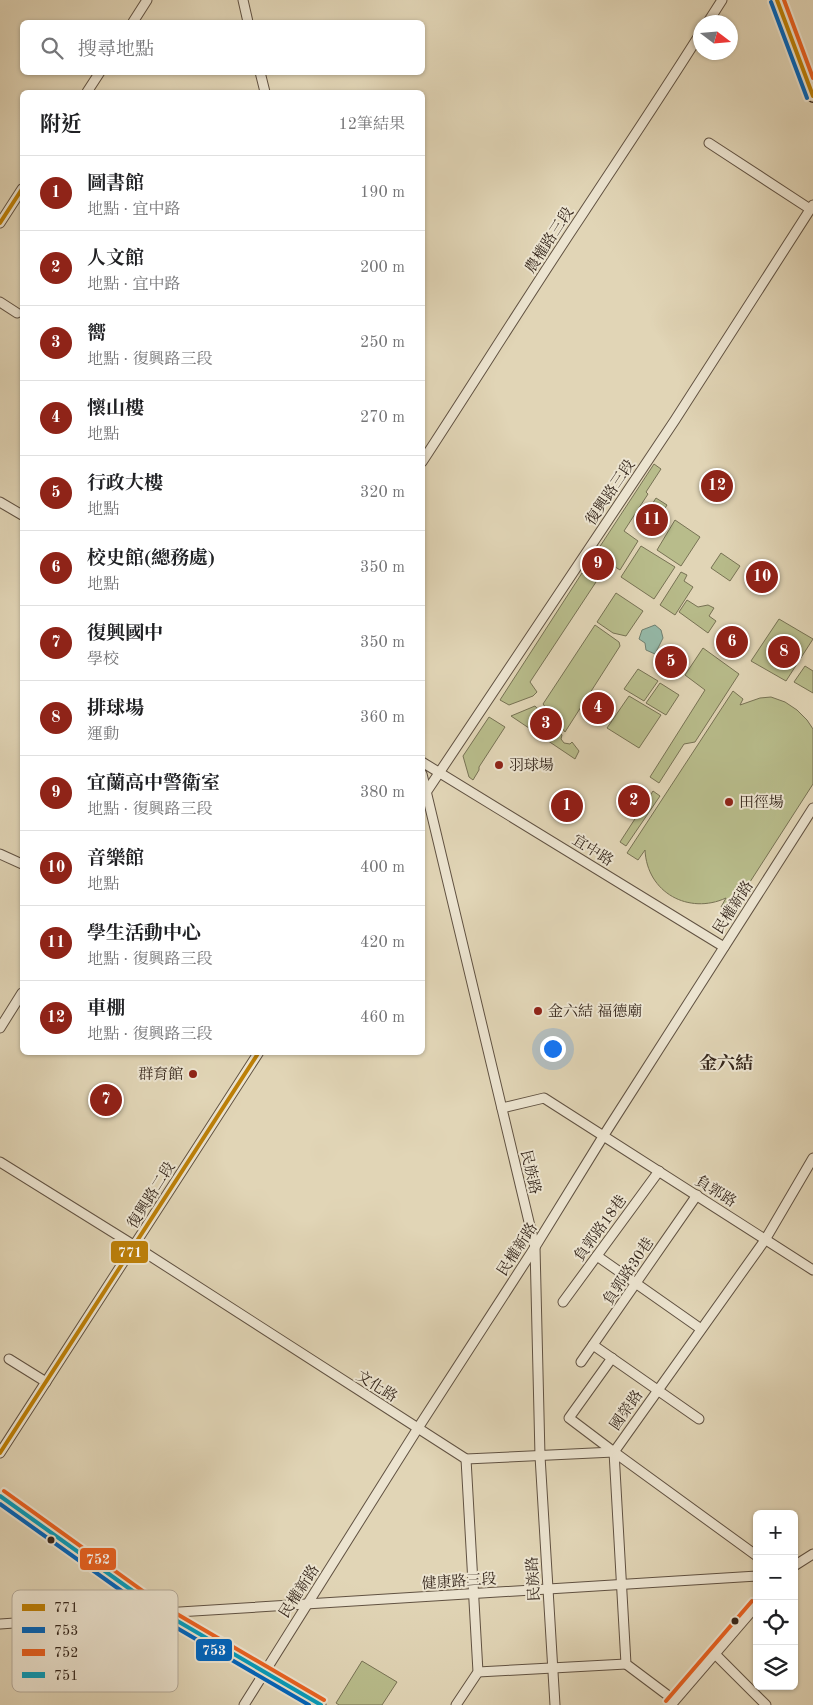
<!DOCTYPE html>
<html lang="zh-TW">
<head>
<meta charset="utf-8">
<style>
	:root { --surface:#fff; --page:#f6f6f6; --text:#202124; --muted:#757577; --line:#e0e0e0; --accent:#8f2418 }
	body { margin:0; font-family:"Old Standard TT","Noto Serif TC",serif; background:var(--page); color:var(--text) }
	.controls { position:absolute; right:15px; bottom:15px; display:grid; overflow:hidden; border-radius:8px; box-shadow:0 1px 4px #0004 }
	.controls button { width:45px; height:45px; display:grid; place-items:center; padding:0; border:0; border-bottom:1px solid var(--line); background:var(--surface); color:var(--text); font:25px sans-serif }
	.compass { position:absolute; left:693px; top:15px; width:45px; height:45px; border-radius:50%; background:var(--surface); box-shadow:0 1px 4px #0004; rotate:106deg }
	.you { position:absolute; left:552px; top:1048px; width:18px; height:18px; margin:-12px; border:4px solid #fff; border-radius:50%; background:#1a73e8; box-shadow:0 0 0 8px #1a73e833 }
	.badge { display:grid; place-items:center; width:32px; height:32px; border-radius:50%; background:var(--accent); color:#fff; font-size:16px; font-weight:700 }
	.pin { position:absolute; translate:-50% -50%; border:2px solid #fff; box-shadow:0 1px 5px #0006 }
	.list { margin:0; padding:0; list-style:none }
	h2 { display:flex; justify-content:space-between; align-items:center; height:65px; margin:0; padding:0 20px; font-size:21px }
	h2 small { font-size:16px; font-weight:400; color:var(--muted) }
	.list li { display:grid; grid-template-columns:32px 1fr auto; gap:15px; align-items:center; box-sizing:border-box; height:75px; padding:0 20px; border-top:1px solid var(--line) }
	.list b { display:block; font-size:19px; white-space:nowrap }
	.list p { margin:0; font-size:16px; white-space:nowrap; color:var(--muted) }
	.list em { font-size:16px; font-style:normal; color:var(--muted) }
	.icon { flex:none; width:28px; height:28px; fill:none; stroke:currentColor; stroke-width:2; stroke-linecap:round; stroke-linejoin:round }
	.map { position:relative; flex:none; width:813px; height:1705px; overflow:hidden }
	.search { position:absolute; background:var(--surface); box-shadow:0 1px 4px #0004; left:20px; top:20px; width:405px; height:55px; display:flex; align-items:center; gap:12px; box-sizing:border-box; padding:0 18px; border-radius:8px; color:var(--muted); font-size:19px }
	.panel { position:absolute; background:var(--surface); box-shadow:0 1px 4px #0004; left:20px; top:90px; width:405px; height:965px; border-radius:8px }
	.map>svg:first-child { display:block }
	.green { fill:#b8bc8b; stroke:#777254 }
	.water { fill:#95b9a8; stroke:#6f7f70 }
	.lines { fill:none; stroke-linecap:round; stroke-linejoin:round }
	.minor-casing { stroke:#615242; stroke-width:11 }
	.major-casing { stroke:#36271c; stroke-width:14 }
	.minor { stroke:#ece4d0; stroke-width:9 }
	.major { stroke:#e1d5b6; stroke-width:11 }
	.bus-1-casing { stroke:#ece4d0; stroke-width:8 }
	.bus-2-casing { stroke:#ece4d0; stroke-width:8 }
	.bus-3-casing { stroke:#ece4d0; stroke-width:8 }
	.bus-4-casing { stroke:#ece4d0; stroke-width:8 }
	.bus-1 { stroke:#bd8008; stroke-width:4 }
	.bus-2 { stroke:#0065bd; stroke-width:4 }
	.bus-3 { stroke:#e96222; stroke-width:4 }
	.bus-4 { stroke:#059cbc; stroke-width:4 }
	.poi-dot { fill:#8f2418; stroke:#ece4d0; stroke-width:2 }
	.bus-dot { fill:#36271c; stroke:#ece4d0; stroke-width:2 }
	.labels { text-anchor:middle; stroke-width:4; stroke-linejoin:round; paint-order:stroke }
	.street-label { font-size:15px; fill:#36271c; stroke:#ece4d0 }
	.poi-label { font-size:15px; fill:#36271c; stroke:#ece4d0; text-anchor:start }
	.quarter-label { font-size:18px; font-weight:bold; fill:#36271c; stroke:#ece4d0 }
	.key { fill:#ece4d0; stroke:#b5ab9a; stroke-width:1 }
	.key-label { font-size:14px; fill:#36271c }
	.line-badge { stroke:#ece4d0; stroke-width:2 }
	.badge-label { font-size:14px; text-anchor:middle; font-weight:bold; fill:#fff }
</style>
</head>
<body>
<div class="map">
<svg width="813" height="1705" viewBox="0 0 813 1705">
	<rect width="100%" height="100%" fill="#e1d5b6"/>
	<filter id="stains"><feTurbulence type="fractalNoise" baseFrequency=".004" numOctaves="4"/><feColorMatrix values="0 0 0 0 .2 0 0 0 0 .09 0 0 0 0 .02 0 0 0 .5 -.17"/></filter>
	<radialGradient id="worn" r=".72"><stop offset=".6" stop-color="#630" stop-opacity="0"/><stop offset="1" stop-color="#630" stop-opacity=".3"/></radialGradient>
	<g class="green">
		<polygon points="654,464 661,469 646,492 648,494 624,531 638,541 620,570 595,554"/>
		<polygon points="656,498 667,505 655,524 644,517"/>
		<polygon points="675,520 700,537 681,566 657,550"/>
		<polygon points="641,546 675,567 654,599 621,577"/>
		<polygon points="721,553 740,566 730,581 711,568"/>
		<polygon points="681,572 687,575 684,581 693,587 675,615 660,605"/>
		<polygon points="582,573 596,582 530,682 537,692 533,696 509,705 500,700"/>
		<polygon points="616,593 643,611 626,636 613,633 597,622"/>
		<polygon points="687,600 698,607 708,605 714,608 709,616 716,621 708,633 679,612"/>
		<polygon points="779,619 813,639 786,681 751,661"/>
		<polygon points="595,625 619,642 620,646 565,732 543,704"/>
		<polygon points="703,648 739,674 695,742 684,744 659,783 650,777 705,690 685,675"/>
		<polygon points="805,666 813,671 813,693 794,682"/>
		<polygon points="638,669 658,681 644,701 624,689"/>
		<polygon points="660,683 679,695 666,715 646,703"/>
		<path d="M733 691 743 699 740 705 760 698 771 697 785 702 797 710 807 720 813 729V784L730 913 721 907 726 898C689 915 647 893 645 850L638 860 627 853Z"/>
		<polygon points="629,696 661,715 639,748 607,728"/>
		<polygon points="535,706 562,735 561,739 564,743 570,744 572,742 579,751 575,759 511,716"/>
		<polygon points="489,717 505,727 479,767 479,770 473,780 469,777 463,756"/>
		<polygon points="653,791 660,796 626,846 620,842"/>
		<polygon points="362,1661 397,1682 382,1705 339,1705 336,1703"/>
	</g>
	<polygon class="water" points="655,625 661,630 663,638 655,654 646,650 645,643 639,639 642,630"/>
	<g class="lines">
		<defs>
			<g id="minor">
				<polyline points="243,0 248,22"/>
				<polyline points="133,22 147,0"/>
				<polyline points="708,22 722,0"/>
				<polyline points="260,72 265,92"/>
				<polyline points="87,92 100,72"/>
				<polyline points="709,143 810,209"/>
				<polyline points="0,223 22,189"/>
				<polyline points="0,302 17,313"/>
				<path d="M422 462C475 381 526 299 580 218 620 157 661 96 700 34"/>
				<polyline points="0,502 22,515"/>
				<polyline points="422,762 724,947"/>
				<polyline points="422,774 535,1247 540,1456 555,1705"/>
				<polyline points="425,794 675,420 813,205"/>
				<polyline points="0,854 22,864"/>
				<polyline points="0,1028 22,993"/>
				<polyline points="502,1108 544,1098 813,1270"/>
				<polyline points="0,1162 127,1241 466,1459 614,1452 757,1556"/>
				<polyline points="597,1256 701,1329"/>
				<polyline points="563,1302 659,1171"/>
				<polyline points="593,1345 699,1419"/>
				<polyline points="612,1358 569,1418 614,1452"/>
				<polyline points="9,1359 46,1382"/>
				<polyline points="581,1362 697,1195"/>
				<polyline points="0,1453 259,1052"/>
				<polyline points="0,1496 162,1612 321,1705"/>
				<polyline points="794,1566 813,1554"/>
				<path d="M0 1624C252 1606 504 1591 757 1576"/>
				<polyline points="715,1654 766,1705"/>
				<polyline points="478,1672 626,1664"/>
				<polyline points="674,1700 626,1664 614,1452 765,1240 813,1158"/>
				<polyline points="244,1705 418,1428 535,1247 604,1135 813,808"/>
				<polyline points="456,1705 478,1672 466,1459"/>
				<polyline points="671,1705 757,1605"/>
			</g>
			<polyline id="major" points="777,0 813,96"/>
		</defs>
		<use href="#minor" class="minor-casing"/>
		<use href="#major" class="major-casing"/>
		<use href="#minor" class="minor"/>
		<use href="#major" class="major"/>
		<defs>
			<g id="bus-1">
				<polyline points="777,0 813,96"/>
				<polyline points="0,223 22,189"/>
				<polyline points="0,1453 259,1052"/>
			</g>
			<g id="bus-2">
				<polyline points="771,2 807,98"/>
				<polyline points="0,1504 158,1617 309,1705"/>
			</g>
			<g id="bus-3">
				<polyline points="784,0 813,78"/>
				<polyline points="4,1491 165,1607 324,1700"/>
				<polyline points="666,1701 752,1601"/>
			</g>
			<polyline id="bus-4" points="0,1496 162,1612 321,1705"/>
		</defs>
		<use href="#bus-1" class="bus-1-casing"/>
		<use href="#bus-2" class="bus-2-casing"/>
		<use href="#bus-3" class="bus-3-casing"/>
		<use href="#bus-4" class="bus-4-casing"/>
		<use href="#bus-1" class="bus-1"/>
		<use href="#bus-2" class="bus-2"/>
		<use href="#bus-3" class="bus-3"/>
		<use href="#bus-4" class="bus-4"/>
	</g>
	<g class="poi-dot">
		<circle cx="499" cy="765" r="5"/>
		<circle cx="729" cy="802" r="5"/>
		<circle cx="538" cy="1011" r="5"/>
		<circle cx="193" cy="1074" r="5"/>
	</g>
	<g class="bus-dot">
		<circle cx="51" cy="1540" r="4.5"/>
		<circle cx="735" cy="1621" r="4.5"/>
	</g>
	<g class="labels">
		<g class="street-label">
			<text transform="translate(549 240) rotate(-57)" y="5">農權路三段</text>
			<text transform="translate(610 492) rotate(-56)" y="5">復興路三段</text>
			<text transform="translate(593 850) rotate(32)" y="5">宜中路</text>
			<text transform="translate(733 907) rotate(-57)" y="5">民權新路</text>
			<text transform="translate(531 1172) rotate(77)" y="5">民族路</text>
			<text transform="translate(716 1191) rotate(32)" y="5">負郭路</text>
			<text transform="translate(151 1195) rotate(-58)" y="5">復興路二段</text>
			<text transform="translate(600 1228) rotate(-54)" y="5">負郭路18巷</text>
			<text transform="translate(517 1249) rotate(-57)" y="5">民權新路</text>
			<text transform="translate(628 1271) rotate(-56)" y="5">負郭路30巷</text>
			<text transform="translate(377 1386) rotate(32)" y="5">文化路</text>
			<text transform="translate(626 1410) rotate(-55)" y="5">國榮路</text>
			<text transform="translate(533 1579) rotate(-93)" y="5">民族路</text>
			<text transform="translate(459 1581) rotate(-4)" y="5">健康路三段</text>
			<text transform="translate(299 1591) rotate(-57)" y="5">民權新路</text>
		</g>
		<g class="poi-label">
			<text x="509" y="770">羽球場</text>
			<text x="739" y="807">田徑場</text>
			<text x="548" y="1016">金六結 福德廟</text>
			<text x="183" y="1079" text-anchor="end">群育館</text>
		</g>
		<g class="quarter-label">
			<text x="726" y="1069">金六結</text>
		</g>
	</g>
	<rect x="12" y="1590" width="166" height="102" rx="8" class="key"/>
	<rect x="22" y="1604" width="23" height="7" fill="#bd8008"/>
	<rect x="22" y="1627" width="23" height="6" fill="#0065bd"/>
	<rect x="22" y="1649" width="23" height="7" fill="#e96222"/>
	<rect x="22" y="1672" width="23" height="6" fill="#059cbc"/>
	<g class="key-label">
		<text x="54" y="1612">771</text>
		<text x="54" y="1635">753</text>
		<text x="54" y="1657">752</text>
		<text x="54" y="1680">751</text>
	</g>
	<g class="line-badge">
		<rect x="110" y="1240" width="39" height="24" rx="5" fill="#bd8008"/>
		<rect x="79" y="1547" width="38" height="24" rx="5" fill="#e96222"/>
		<rect x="195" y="1638" width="38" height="24" rx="5" fill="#0065bd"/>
	</g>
	<g class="badge-label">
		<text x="130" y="1257">771</text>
		<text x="98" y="1564">752</text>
		<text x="214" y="1655">753</text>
	</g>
	<rect width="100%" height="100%" filter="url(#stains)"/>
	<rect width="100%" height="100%" fill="url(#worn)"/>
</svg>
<div class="controls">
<button>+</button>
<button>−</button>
<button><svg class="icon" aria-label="locate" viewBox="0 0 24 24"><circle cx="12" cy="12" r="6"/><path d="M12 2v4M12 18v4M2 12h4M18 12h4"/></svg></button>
<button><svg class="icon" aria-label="layers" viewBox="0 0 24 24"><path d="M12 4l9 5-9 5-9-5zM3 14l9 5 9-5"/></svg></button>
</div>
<svg class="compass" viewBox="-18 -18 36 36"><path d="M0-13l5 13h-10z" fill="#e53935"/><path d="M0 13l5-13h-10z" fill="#757577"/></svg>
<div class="you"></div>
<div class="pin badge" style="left:567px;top:806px">1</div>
<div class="pin badge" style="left:634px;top:801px">2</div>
<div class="pin badge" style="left:546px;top:724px">3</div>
<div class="pin badge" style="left:598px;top:708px">4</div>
<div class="pin badge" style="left:671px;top:662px">5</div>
<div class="pin badge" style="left:732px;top:642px">6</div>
<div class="pin badge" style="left:106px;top:1100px">7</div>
<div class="pin badge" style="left:784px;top:652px">8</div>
<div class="pin badge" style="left:598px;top:564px">9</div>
<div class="pin badge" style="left:762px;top:577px">10</div>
<div class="pin badge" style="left:652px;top:520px">11</div>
<div class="pin badge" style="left:717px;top:486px">12</div>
<div class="search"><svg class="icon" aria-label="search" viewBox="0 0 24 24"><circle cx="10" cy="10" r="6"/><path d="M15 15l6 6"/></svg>搜尋地點</div>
<section class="panel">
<h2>附近<small>12筆結果</small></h2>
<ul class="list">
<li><span class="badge">1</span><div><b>圖書館</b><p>地點 · 宜中路</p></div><em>190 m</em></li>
<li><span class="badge">2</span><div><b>人文館</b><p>地點 · 宜中路</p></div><em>200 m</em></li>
<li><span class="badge">3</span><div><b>嚮</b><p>地點 · 復興路三段</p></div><em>250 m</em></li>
<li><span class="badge">4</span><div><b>懷山樓</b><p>地點</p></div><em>270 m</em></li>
<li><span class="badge">5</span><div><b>行政大樓</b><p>地點</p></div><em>320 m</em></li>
<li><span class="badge">6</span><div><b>校史館(總務處)</b><p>地點</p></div><em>350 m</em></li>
<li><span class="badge">7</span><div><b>復興國中</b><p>學校</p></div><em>350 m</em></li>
<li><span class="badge">8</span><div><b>排球場</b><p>運動</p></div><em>360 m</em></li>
<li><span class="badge">9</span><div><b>宜蘭高中警衛室</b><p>地點 · 復興路三段</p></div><em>380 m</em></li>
<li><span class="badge">10</span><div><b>音樂館</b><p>地點</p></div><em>400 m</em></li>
<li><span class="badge">11</span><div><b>學生活動中心</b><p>地點 · 復興路三段</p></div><em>420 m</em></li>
<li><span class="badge">12</span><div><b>車棚</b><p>地點 · 復興路三段</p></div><em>460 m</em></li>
</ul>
</section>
</div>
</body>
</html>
